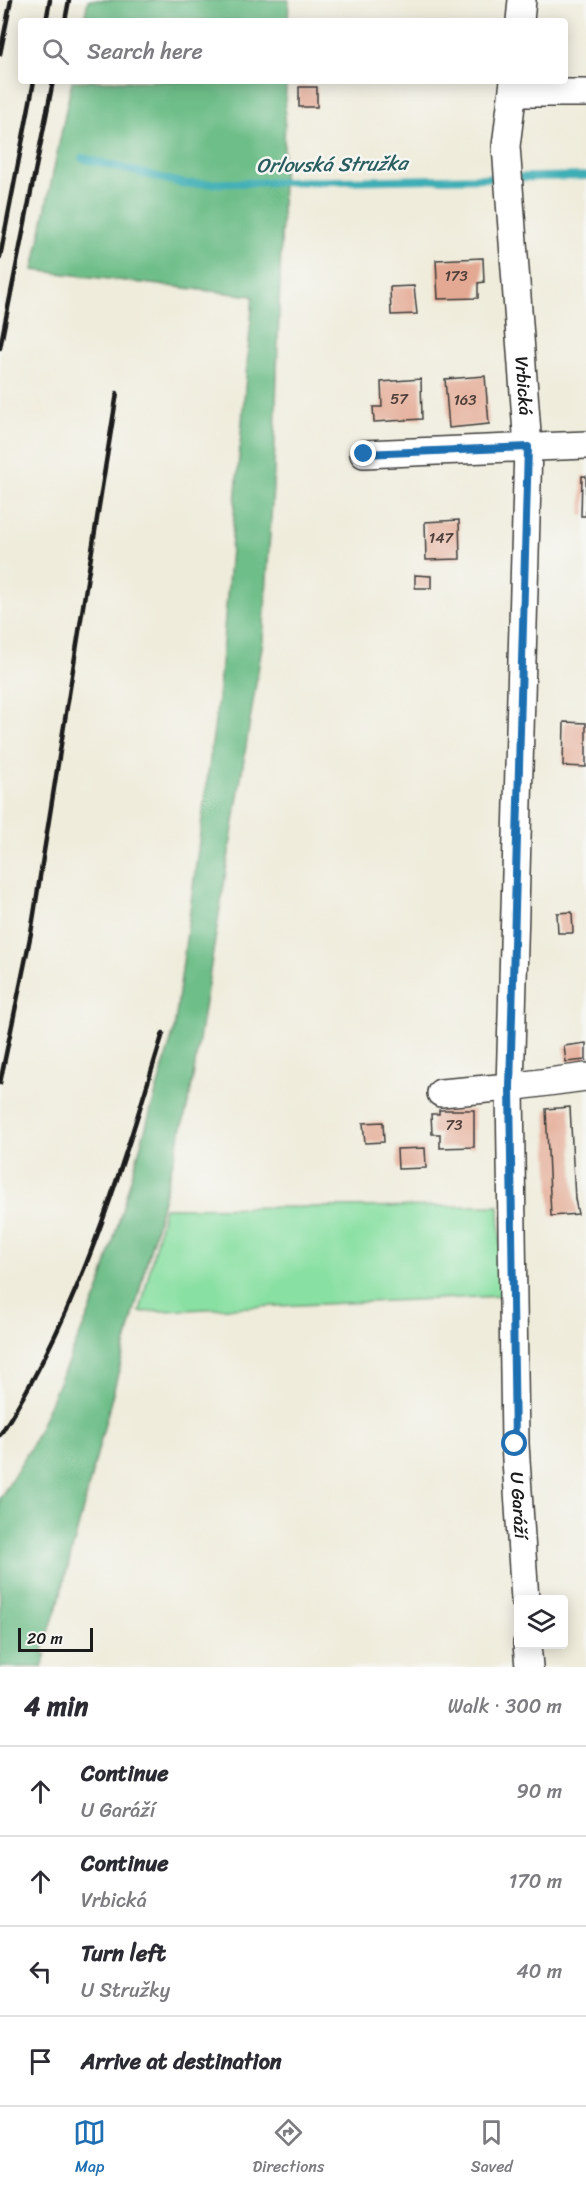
<!DOCTYPE html>
<html lang="en">
<head>
<meta charset="utf-8">
<style>
	:root { --surface:#fff; --page:#f7f7f7; --text:#2b2b33; --muted:#7c7c81; --line:#e1e1e2; --accent:#1f6fb2 }
	body { margin:0; font-family:Sriracha,sans-serif; background:var(--page); color:var(--text) }
	.controls { position:absolute; right:18px; bottom:18px; display:grid; overflow:hidden; border-radius:6px; box-shadow:0 3px 15px #0003 }
	.controls button { width:54px; height:54px; display:grid; place-items:center; padding:0; border:0; border-bottom:2px solid var(--line); background:var(--surface); color:var(--text); font:30px sans-serif }
	.scale { position:absolute; left:18px; bottom:15px; width:75px; box-sizing:border-box; padding-left:6px; border:3px solid #1c1c1c; border-top:0; font-size:16px; line-height:21px; white-space:nowrap; color:#1c1c1c; -webkit-text-stroke:4px #f6f6f2; paint-order:stroke }
	.stop { position:absolute; width:18px; height:18px; margin:-14px; border:4px solid #1f6fb2; border-radius:50%; background:#fff }
	.stop.end { background:#1f6fb2; border-color:#fff; box-shadow:0 2px 6px #0008 }
	.list { margin:0; padding:0; list-style:none }
	h2 { display:flex; justify-content:space-between; align-items:center; height:78px; margin:0; padding:0 24px; font-size:26px }
	h2 small { font-size:20px; font-weight:400; color:var(--muted) }
	.list li { display:grid; grid-template-columns:39px 1fr auto; gap:18px; align-items:center; box-sizing:border-box; height:90px; padding:0 24px; border-top:2px solid var(--line) }
	.list b { display:block; font-size:22px; white-space:nowrap }
	.list p { margin:0; font-size:20px; white-space:nowrap; color:var(--muted) }
	.list em { font-size:20px; font-style:normal; color:var(--muted) }
	.icon { flex:none; width:33px; height:33px; fill:none; stroke:currentColor; stroke-width:2; stroke-linecap:round; stroke-linejoin:round }
	.map { position:relative; flex:none; width:586px; height:1667px; overflow:hidden }
	.search { position:absolute; background:var(--surface); box-shadow:0 3px 15px #0003; left:18px; right:18px; top:18px; height:66px; display:flex; align-items:center; gap:15px; box-sizing:border-box; padding:0 21px; border-radius:6px; color:var(--muted); font-size:22px }
	.sheet { height:438px; background:var(--surface) }
	nav { display:flex; justify-content:space-around; align-items:center; box-sizing:border-box; height:84px; border-top:2px solid var(--line); background:var(--surface); font-size:16px; color:var(--muted) }
	nav a { display:grid; justify-items:center; gap:3px }
	nav .on { color:var(--accent) }
	.map>svg:first-child { display:block }
	.green { fill:#89e0a3; stroke:#527e60; stroke-width:1.5 }
	.forest { fill:#6ebe89; stroke:#456d52; stroke-width:1.5 }
	.lines { fill:none; stroke-linecap:round; stroke-linejoin:round }
	.stream { stroke:#3caeb5; stroke-width:8 }
	.building { fill:#e4a993 }
	.street-casing { stroke:#3c3b39; stroke-width:30 }
	.street { stroke:#fff; stroke-width:27 }
	.rail { stroke:#1c1c1c; stroke-width:4.5 }
	.route { stroke:#1f6fb2; stroke-width:8 }
	.labels { text-anchor:middle; stroke-width:5; stroke-linejoin:round; paint-order:stroke }
	.number-label { font-size:15px; fill:#4e3f3a }
	.street-label { font-size:18px; fill:#1c1c1c; stroke:#f6f6f2 }
	.water-label { font-size:20px; font-style:italic; fill:#2a5e61; stroke:#f6f6f2 }
</style>
</head>
<body>
<div class="map">
<svg width="586" height="1667" viewBox="0 0 586 1667">
	<rect width="100%" height="100%" fill="#f6f6f2"/>
	<filter id="ink" filterUnits="userSpaceOnUse"><feTurbulence type="fractalNoise" baseFrequency=".0167" numOctaves="2"/><feDisplacementMap in="SourceGraphic" scale="12" xChannelSelector="R" yChannelSelector="G"/><feConvolveMatrix kernelMatrix="1 2 1 2 8 2 1 2 1" color-interpolation-filters="sRGB"/></filter>
	<filter id="wash" filterUnits="userSpaceOnUse"><feTurbulence type="fractalNoise" baseFrequency=".008" numOctaves="4" result="noise"/><feDisplacementMap in="SourceGraphic" scale="24" xChannelSelector="R" yChannelSelector="G"/><feGaussianBlur stdDeviation="1.35" result="paint"/><feColorMatrix in="noise" values="0 0 0 0 0 0 0 0 0 0 0 0 0 0 0 0 0 1.4 0 .05"/><feComposite in="paint" operator="in"/></filter>
	<g filter="url(#wash)">
		<rect width="100%" height="100%" fill="#efecdb"/>
		<polygon class="green" points="499,1206 502,1296 140,1312 164,1208"/>
		<g class="forest">
			<polygon points="88,0 289,0 288,21 84,21"/>
			<polygon points="72,81 286,81 274,472 263,640 190,1096 59,1601 42,1653 46,1654 42,1667 0,1667 0,1498 30,1449 98,1293 174,1030 218,699 253,296 33,270"/>
		</g>
		<g class="lines">
			<polyline class="stream" points="82,158 185,184 586,176"/>
		</g>
		<g id="blocks">
			<g class="building">
				<rect x="299" y="87" width="18" height="20"/>
				<polygon points="483,258 484,282 478,283 478,298 438,299 436,260"/>
				<polygon points="414,286 417,314 391,315 390,287"/>
				<polygon points="485,376 489,424 449,428 445,379"/>
				<polygon points="421,379 422,419 374,422 373,407 382,407 381,382"/>
				<polygon points="582,476 586,476 586,516 581,516"/>
				<polygon points="459,520 460,559 426,560 425,522"/>
				<polygon points="415,575 431,576 431,588 415,588"/>
				<polygon points="564,722 586,723 586,767 563,766"/>
				<polygon points="572,912 573,933 558,933 557,913"/>
				<polygon points="586,1043 586,1060 566,1062 564,1046"/>
				<polygon points="570,1107 575,1199 578,1214 551,1216 546,1109"/>
				<polygon points="439,1110 474,1110 474,1147 440,1148 440,1134 432,1134 431,1114 439,1114"/>
				<polygon points="383,1122 384,1142 365,1143 363,1123"/>
				<polygon points="425,1148 426,1168 398,1169 397,1149"/>
			</g>
		</g>
	</g>
	<g filter="url(#ink)">
		<use href="#blocks" fill-opacity="0" stroke="#3c3b39" stroke-width="1.5"/>
		<g class="lines">
			<defs>
				<g id="street">
					<polyline points="520,21 522,0"/>
					<path id="s1" d="M514 81 506 146 528 447 510 1087 515 1444 525 1600"/>
					<polyline points="513,93 586,93"/>
					<polyline points="364,454 586,445"/>
					<polyline points="441,1093 510,1087 586,1077"/>
					<polyline points="527,1644 529,1667"/>
				</g>
			</defs>
			<use href="#street" class="street-casing"/>
			<use href="#street" class="street"/>
			<g class="rail">
				<polyline points="46,21 50,0"/>
				<polyline points="65,21 69,0"/>
				<polyline points="0,54 11,0"/>
				<polyline points="0,257 34,81"/>
				<polyline points="0,348 53,81"/>
				<polyline points="0,1083 31,933 117,393"/>
				<path d="M0 1435C79 1313 121 1171 163 1033"/>
			</g>
		</g>
	</g>
	<g class="lines" filter="url(#ink)">
		<polyline class="route" points="364,454 528,447 510,1087 515,1444"/>
	</g>
	<g class="labels">
		<g class="number-label">
			<text x="456" y="281">173</text>
			<text x="399" y="404">57</text>
			<text x="465" y="405">163</text>
			<text x="441" y="543">147</text>
			<text x="454" y="1130">73</text>
		</g>
		<g class="street-label">
			<text dy="6" stroke="none"><textPath href="#s1" startOffset="306">Vrbická</textPath></text>
			<text dy="6" stroke="none"><textPath href="#s1" startOffset="1426">U Garáží</textPath></text>
		</g>
		<g class="water-label">
			<text transform="translate(332 164) rotate(-1)" y="7">Orlovská Stružka</text>
		</g>
	</g>
</svg>
<div class="controls">
<button><svg class="icon" aria-label="layers" viewBox="0 0 24 24"><path d="M12 4l9 5-9 5-9-5zM3 14l9 5 9-5"/></svg></button>
</div>
<div class="scale">20 m</div>
<div class="stop" style="left:515px;top:1444px"></div>
<div class="stop end" style="left:364px;top:454px"></div>
<div class="search"><svg class="icon" aria-label="search" viewBox="0 0 24 24"><circle cx="10" cy="10" r="6"/><path d="M15 15l6 6"/></svg>Search here</div>
</div>
<section class="sheet">
<h2>4 min<small>Walk · 300 m</small></h2>
<ul class="list">
<li><svg class="icon" aria-label="ahead" viewBox="0 0 24 24"><path d="M12 20V5M6 11l6-6 6 6"/></svg><div><b>Continue</b><p>U Garáží</p></div><em>90 m</em></li>
<li><svg class="icon" aria-label="ahead" viewBox="0 0 24 24"><path d="M12 20V5M6 11l6-6 6 6"/></svg><div><b>Continue</b><p>Vrbická</p></div><em>170 m</em></li>
<li><svg class="icon" aria-label="left" viewBox="0 0 24 24"><path d="M17 20v-9H6M10 6l-5 5 5 5"/></svg><div><b>Turn left</b><p>U Stružky</p></div><em>40 m</em></li>
<li><svg class="icon" aria-label="arrive" viewBox="0 0 24 24"><path d="M6 21V4h12l-3 4 3 4H6"/></svg><div><b>Arrive at destination</b></div></li>
</ul>
</section>
<nav>
<a class="on"><svg class="icon" aria-label="map" viewBox="0 0 24 24"><path d="M3 6l6-2 6 2 6-2v14l-6 2-6-2-6 2zM9 4v14M15 6v14"/></svg>Map</a>
<a><svg class="icon" aria-label="directions" viewBox="0 0 24 24"><path d="M12 3l9 9-9 9-9-9zM9 14v-3h6M13 9l2 2-2 2"/></svg>Directions</a>
<a><svg class="icon" aria-label="saved" viewBox="0 0 24 24"><path d="M7 4h10v16l-5-4-5 4z"/></svg>Saved</a>
</nav>
</body>
</html>
